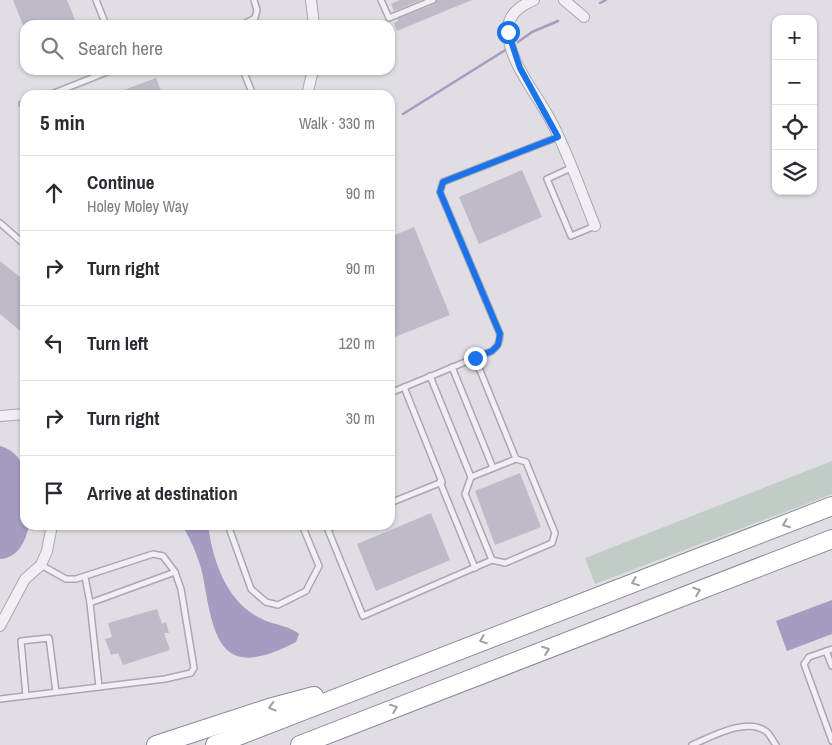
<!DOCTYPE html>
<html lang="en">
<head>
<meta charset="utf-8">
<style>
	:root { --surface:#fff; --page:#f7f7f7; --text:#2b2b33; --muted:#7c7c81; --line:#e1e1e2 }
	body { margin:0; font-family:"Archivo Narrow",sans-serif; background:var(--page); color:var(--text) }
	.controls { position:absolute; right:15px; top:15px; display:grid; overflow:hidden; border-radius:10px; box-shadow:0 1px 4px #0004 }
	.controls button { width:45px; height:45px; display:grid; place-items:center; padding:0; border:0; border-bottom:1px solid var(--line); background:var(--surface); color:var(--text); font:25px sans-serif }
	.stop { position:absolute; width:15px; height:15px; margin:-11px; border:4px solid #1a73e8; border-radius:50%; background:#fff }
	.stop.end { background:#1a73e8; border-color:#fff; box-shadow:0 1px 5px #0008 }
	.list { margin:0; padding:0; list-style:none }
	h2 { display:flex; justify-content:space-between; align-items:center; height:65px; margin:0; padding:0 20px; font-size:21px }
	h2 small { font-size:16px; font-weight:400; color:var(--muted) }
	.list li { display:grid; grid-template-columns:32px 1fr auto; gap:15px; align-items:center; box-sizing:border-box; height:75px; padding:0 20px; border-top:1px solid var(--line) }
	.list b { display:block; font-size:19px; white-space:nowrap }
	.list p { margin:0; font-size:16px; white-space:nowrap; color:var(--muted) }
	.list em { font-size:16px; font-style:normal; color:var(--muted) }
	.icon { flex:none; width:28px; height:28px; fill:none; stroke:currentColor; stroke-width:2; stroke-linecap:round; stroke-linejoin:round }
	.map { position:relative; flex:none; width:832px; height:745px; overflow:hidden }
	.search { position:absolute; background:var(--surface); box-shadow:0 1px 4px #0004; left:20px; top:20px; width:375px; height:55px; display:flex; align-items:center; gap:12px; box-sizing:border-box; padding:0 18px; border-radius:15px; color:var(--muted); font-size:19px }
	.panel { position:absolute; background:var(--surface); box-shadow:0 1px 4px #0004; left:20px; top:90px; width:375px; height:440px; border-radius:15px }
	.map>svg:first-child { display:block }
	.green { fill:#bfcdc6 }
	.water { fill:#a69bc1 }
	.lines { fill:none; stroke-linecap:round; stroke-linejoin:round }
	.stream { stroke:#a69bc1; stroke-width:2.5 }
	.building { fill:#bfbac7 }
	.service-casing { stroke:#aba7b1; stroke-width:8 }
	.minor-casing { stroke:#aba7b1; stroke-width:12 }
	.motorway-casing { stroke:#8d8699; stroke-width:20 }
	.service { stroke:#f1eff3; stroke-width:5 }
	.minor { stroke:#f1eff3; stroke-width:10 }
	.motorway { stroke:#fff; stroke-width:18 }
	.oneway { stroke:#a19ea6 }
	.route { stroke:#1a73e8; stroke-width:6 }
</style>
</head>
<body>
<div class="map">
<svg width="832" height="745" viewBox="0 0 832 745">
	<rect width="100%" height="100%" fill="#e0dde4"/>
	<polygon class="green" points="832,461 832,494 595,584 585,558"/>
	<g class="water">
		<path d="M0 446C35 456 25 496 25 525H29C26 541 18 558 0 559Z"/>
		<path d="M182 525H208C213 562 227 604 264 620 275 625 290 626 299 634L296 642C225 679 215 647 204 582 201 562 192 542 182 525Z"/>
		<polygon points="832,600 832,634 787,651 776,621"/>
	</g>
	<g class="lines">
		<g class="stream">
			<polyline points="600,3 606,0"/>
			<polyline points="518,42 532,32 558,21"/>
			<polyline points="403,114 507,49"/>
		</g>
	</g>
	<g class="building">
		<polygon points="13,0 67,0 77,25 23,25"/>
		<polygon points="400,0 421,0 394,11 391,4"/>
		<polygon points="437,0 472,0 397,31 394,23 398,21 397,19 435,4"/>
		<polygon points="156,78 163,95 113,95 113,94"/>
		<polygon points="522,170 542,217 479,244 459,197"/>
		<polygon points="414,227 450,315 390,339 390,237"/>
		<polygon points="0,261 25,281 25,335 0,314"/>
		<polygon points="520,473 541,527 495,545 475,491"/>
		<polygon points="431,513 450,560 376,591 357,544"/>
		<polygon points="157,609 162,624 166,622 169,633 164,633 170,650 123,665 118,653 111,655 105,639 112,637 108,623"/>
	</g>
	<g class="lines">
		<defs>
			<g id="service">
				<polyline points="96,0 106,25"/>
				<polyline points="381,0 389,18 433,0"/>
				<polyline points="242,25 255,18 257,10 254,0"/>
				<polyline points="243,70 253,95"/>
				<polyline points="49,95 112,70"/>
				<polyline points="22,104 25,103"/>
				<polyline points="571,168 547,179 571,236 595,226"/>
				<polyline points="0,223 25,245"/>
				<polyline points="452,367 493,468"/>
				<polyline points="430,376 471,477"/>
				<path d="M390 393 492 351C498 346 500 342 500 334L440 192 443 182 558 137"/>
				<polyline points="440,482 475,568"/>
				<polyline points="390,503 442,482 404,387"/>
				<polyline points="228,525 251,589 266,602 278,605 306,591 319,566 302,525"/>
				<polyline points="326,525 363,616 492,560 505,563 552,543 555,533 526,462 516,459 475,358"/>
				<polyline points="328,529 336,525"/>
				<polyline points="492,560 465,494 471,477 516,459"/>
				<polyline points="85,577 90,603"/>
				<polyline points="832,649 809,657 804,664 832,741"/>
				<polyline points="826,651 832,666"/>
				<polyline points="99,687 90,603 175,572"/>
				<polyline points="26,696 21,641 49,638 56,692"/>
				<polyline points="0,699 165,679 191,673 194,668 181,589 175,572 163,556 153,554 76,579 66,579 41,565"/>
				<path d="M692 745C711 737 747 716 767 732 770 735 773 741 776 745"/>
			</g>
			<g id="minor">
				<polyline points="311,0 314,25"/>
				<path d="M534 0C519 6 506 16 508 34 511 66 538 95 552 123 569 155 581 192 595 226"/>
				<polyline points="564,0 584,17"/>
				<polyline points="307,95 313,70"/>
				<polyline points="0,416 25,414"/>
				<polyline points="0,626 25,579 41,565 47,551 52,525"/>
			</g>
			<g id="motorway">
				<polyline points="156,745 269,708 314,696"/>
				<polyline points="215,745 832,506"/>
				<polyline points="300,745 832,539"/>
			</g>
		</defs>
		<use href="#service" class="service-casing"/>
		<use href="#minor" class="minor-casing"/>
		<use href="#motorway" class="motorway-casing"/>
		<use href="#service" class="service"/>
		<use href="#minor" class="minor"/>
		<use href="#motorway" class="motorway"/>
	</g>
	<defs><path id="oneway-chevron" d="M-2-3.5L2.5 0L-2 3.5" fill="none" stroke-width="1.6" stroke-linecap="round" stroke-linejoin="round" transform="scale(1.25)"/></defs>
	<g class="oneway">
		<use href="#oneway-chevron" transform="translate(786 524) rotate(159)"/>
		<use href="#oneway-chevron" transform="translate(635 582) rotate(159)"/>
		<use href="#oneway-chevron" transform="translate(697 591) rotate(-21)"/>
		<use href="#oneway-chevron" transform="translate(483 640) rotate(159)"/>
		<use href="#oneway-chevron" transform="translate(546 650) rotate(-21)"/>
		<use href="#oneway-chevron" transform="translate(272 707) rotate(164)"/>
		<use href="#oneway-chevron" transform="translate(394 708) rotate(-21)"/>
	</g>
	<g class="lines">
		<polyline class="route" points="475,358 492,351 498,345 500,334 440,192 443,182 558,137 520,68 508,32"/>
	</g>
</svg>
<div class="controls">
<button>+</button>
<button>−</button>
<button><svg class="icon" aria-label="locate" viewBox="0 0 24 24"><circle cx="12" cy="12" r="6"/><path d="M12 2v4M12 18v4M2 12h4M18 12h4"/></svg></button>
<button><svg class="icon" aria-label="layers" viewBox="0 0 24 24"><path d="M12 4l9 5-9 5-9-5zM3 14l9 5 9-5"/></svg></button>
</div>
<div class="stop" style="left:508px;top:32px"></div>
<div class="stop end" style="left:475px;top:358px"></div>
<div class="search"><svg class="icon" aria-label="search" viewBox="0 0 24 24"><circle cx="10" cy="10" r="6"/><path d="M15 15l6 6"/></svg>Search here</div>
<section class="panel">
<h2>5 min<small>Walk · 330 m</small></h2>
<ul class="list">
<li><svg class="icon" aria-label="ahead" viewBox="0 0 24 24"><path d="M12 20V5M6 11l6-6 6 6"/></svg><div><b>Continue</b><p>Holey Moley Way</p></div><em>90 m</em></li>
<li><svg class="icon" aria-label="right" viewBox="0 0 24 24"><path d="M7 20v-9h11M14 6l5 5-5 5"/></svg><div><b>Turn right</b></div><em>90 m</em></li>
<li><svg class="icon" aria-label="left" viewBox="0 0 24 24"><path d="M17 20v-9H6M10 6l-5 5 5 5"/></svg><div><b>Turn left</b></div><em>120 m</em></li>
<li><svg class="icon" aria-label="right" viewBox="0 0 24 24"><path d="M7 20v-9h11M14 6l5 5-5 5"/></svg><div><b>Turn right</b></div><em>30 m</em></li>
<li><svg class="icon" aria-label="arrive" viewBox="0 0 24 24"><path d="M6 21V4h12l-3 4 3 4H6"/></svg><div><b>Arrive at destination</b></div></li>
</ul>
</section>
</div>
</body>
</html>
